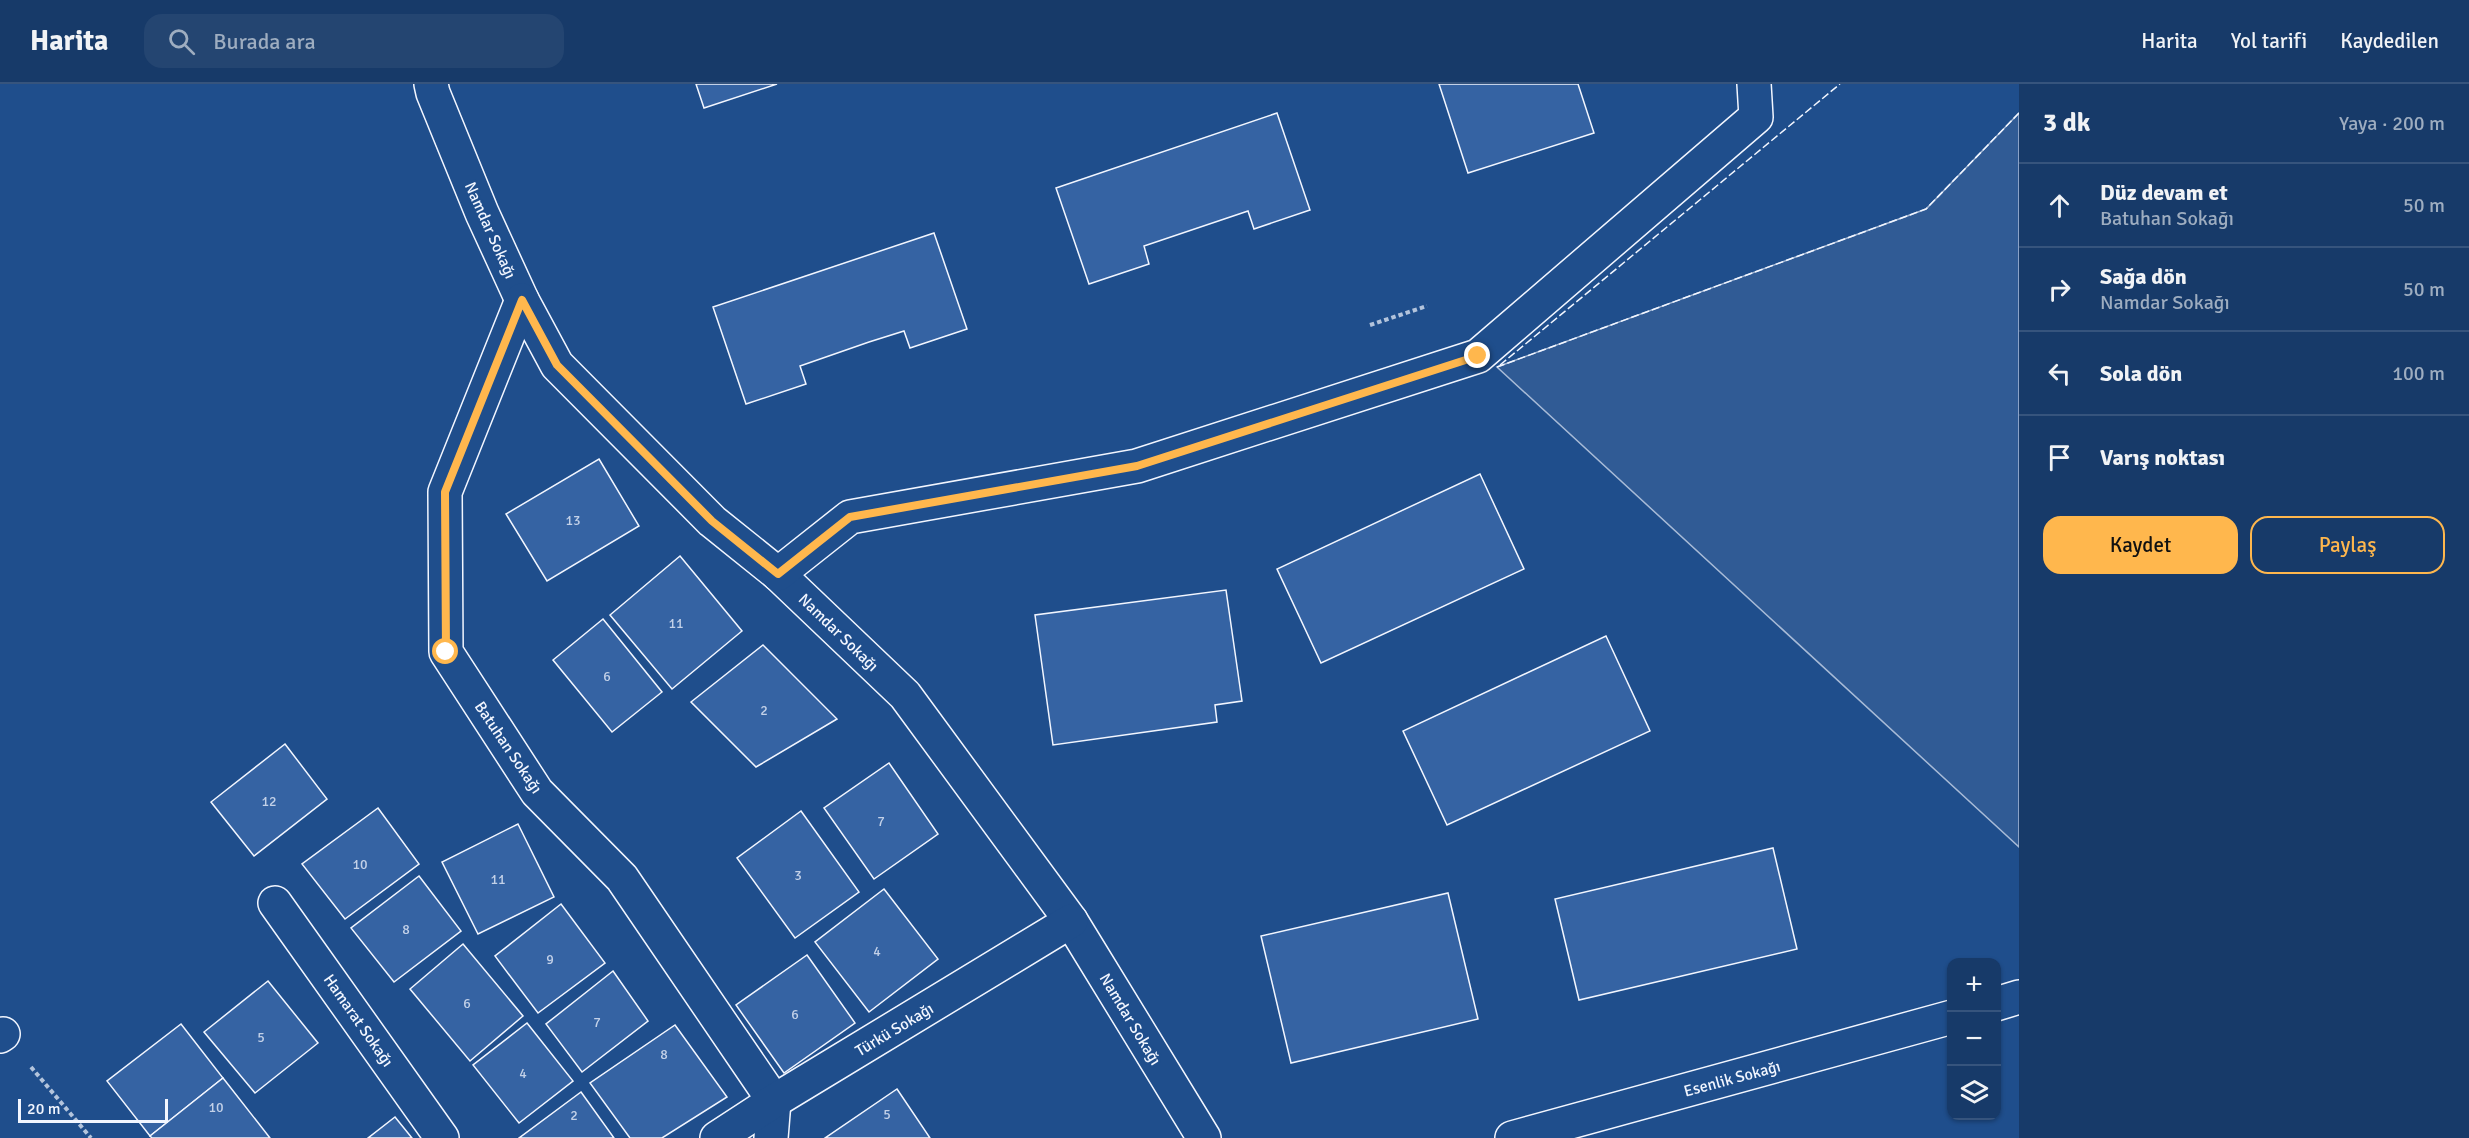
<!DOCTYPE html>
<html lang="tr">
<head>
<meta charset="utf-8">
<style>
	:root { --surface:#173a69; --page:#244571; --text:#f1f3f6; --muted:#9eadc0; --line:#36547d; --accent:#ffb74d }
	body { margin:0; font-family:Signika,sans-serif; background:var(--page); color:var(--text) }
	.controls { position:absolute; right:18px; bottom:18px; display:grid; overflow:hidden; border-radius:12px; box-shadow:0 2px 4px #0004 }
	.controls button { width:54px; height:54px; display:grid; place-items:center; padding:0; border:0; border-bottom:2px solid var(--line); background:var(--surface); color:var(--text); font:30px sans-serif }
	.scale { position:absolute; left:18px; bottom:15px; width:150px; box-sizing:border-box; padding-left:6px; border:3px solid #f2f6ff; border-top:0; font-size:16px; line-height:21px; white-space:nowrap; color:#f2f6ff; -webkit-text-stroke:4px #1f4e8c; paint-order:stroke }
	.stop { position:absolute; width:18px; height:18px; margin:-14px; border:4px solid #ffb74d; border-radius:50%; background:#fff }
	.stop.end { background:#ffb74d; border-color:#fff; box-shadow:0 2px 6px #0008 }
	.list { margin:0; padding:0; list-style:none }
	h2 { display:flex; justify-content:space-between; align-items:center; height:78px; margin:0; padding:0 24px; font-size:26px }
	h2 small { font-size:20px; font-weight:400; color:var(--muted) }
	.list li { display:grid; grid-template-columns:39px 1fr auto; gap:18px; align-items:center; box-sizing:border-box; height:84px; padding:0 24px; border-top:2px solid var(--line) }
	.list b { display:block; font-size:22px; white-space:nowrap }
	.list p { margin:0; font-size:20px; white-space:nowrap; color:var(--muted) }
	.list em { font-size:20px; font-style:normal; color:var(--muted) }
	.actions { display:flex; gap:12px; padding:18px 24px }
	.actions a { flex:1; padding:14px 0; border:2px solid var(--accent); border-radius:18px; text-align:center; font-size:21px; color:var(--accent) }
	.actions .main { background:var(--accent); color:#111 }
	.icon { flex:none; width:33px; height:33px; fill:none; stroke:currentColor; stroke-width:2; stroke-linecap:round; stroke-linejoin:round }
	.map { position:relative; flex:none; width:2019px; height:1054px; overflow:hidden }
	header { display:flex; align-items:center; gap:36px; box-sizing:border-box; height:84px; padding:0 30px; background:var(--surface); border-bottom:2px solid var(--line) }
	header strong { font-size:28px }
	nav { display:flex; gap:33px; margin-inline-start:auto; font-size:21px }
	.search { width:420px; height:54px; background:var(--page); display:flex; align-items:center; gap:15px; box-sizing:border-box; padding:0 21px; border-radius:18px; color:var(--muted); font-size:22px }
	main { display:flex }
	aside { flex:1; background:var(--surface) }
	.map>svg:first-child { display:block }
	.built { fill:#305b95; stroke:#a8bbd7; stroke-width:1.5 }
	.building { fill:#3563a3; stroke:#f2f6ff; stroke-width:1.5 }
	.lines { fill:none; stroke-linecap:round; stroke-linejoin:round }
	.minor-casing { stroke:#f2f6ff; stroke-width:36 }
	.tertiary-casing { stroke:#f2f6ff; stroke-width:36 }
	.path { stroke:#b3c4dc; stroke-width:4; stroke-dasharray:4.5 3; stroke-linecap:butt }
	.minor { stroke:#1f4e8c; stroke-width:33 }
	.tertiary { stroke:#1f4e8c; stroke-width:33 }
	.fence { stroke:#f2f6ff; stroke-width:1.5; stroke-dasharray:8 3; stroke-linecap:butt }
	.route { stroke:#ffb74d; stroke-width:8 }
	.labels { text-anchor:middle; stroke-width:4.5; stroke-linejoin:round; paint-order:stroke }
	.number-label { font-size:14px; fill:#c3d1e8 }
	.street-label { font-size:16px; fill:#f2f6ff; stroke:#1f4e8c }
</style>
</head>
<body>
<header>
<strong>Harita</strong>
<div class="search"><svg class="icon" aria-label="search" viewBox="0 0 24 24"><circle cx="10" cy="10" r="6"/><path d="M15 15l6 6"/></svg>Burada ara</div>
<nav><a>Harita</a><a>Yol tarifi</a><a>Kaydedilen</a></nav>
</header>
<main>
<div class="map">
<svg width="2019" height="1054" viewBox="0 0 2019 1054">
	<rect width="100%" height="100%" fill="#1f4e8c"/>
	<polygon class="built" points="2019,29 2019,763 1497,283 1926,125"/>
	<g class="building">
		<polygon points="696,0 777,0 704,24"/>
		<polygon points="1439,0 1578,0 1594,49 1468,89"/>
		<polygon points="1277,29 1310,126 1254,145 1248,127 1144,162 1149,180 1089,200 1056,104"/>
		<polygon points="934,149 967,245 910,264 904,247 869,258 800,282 806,300 746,320 713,223"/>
		<polygon points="599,375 639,442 547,497 506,430"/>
		<polygon points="1480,390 1524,485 1321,579 1277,485"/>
		<polygon points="680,472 742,547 672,605 610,531"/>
		<polygon points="1226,506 1242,617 1215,621 1217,638 1053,661 1035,531"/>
		<polygon points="603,535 662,608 612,648 553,576"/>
		<polygon points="1606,552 1650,647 1447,741 1403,647"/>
		<polygon points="763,561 837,635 756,683 691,618"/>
		<polygon points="285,660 327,715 254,772 211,718"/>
		<polygon points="889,679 938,750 874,795 824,724"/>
		<polygon points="378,724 419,780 345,835 302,780"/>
		<polygon points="801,727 859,808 795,854 737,774"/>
		<polygon points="518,740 554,813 478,850 442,778"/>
		<polygon points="1773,764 1797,865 1579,916 1555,815"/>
		<polygon points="419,792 461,847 394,898 351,844"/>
		<polygon points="884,805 938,875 869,928 815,858"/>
		<polygon points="1448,809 1478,935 1291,979 1261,852"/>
		<polygon points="561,820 605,879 538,929 495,872"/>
		<polygon points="463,860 523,932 470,977 410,905"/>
		<polygon points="807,871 855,939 784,989 736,921"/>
		<polygon points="613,887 648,937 582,988 546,940"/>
		<polygon points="268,897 318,959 255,1009 204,948"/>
		<polygon points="527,939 573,997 519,1039 473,981"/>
		<polygon points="181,940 223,994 150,1052 107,997"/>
		<polygon points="675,941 727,1013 662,1054 630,1054 590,999"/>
		<polygon points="223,994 270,1054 152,1054 150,1052"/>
		<polygon points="897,1005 930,1054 825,1054"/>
		<polygon points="581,1008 614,1054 519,1054"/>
		<polygon points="395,1033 412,1054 368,1054"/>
	</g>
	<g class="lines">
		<defs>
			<g id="minor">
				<polyline points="431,0 433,9 482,129 522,216 557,281 712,437 778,490 905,611 1071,837 1204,1054"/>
				<polyline points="522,216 445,408 446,568 537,708 622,794 774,1017 771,1054"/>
				<polyline points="778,490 850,433 1137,382 1478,272 1756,33 1754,0"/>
				<polyline points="275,819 442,1054"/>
				<polyline points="0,952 3,950"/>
				<polyline points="717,1054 774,1017 1071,837"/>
			</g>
			<g id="tertiary">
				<polyline points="1996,920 2019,913"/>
				<polyline points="1512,1054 1952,933"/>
			</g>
		</defs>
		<use href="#minor" class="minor-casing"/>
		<use href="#tertiary" class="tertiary-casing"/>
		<g class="path">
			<polyline points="1370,241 1427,222"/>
			<polyline points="31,983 91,1054"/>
		</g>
		<use href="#minor" class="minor"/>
		<use href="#tertiary" class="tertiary"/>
		<g class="fence">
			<polyline points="1500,281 1840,0"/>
			<polyline points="1497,283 1926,125 2019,29"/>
		</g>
	</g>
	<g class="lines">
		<polyline class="route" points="446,568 445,408 522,216 557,281 712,437 778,490 850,433 1137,382 1478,272"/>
	</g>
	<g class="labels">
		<g class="number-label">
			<text x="573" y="441">13</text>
			<text x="676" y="544">11</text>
			<text x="607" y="597">6</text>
			<text x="764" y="631">2</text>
			<text x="269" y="722">12</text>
			<text x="881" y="742">7</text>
			<text x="360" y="785">10</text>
			<text x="798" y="796">3</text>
			<text x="498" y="800">11</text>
			<text x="406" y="850">8</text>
			<text x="877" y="872">4</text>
			<text x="550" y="880">9</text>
			<text x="467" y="924">6</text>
			<text x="795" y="935">6</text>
			<text x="597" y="943">7</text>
			<text x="261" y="958">5</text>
			<text x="664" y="975">8</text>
			<text x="523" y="994">4</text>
			<text x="216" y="1028">10</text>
			<text x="887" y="1035">5</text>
			<text x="574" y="1036">2</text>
		</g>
		<g class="street-label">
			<text transform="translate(491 146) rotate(66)" y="6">Namdar Sokağı</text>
			<text transform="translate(839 548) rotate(44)" y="6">Namdar Sokağı</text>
			<text transform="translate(509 663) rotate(56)" y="6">Batuhan Sokağı</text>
			<text transform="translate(1131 935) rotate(59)" y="6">Namdar Sokağı</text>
			<text transform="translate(359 936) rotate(55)" y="6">Hamarat Sokağı</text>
			<text transform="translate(894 945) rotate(-31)" y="6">Türkü Sokağı</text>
			<text transform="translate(1732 994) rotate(-15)" y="6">Esenlik Sokağı</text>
		</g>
	</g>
</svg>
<div class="controls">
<button>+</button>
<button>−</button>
<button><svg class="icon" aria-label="layers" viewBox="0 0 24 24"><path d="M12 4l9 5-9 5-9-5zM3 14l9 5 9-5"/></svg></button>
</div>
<div class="scale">20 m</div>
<div class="stop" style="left:446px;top:568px"></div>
<div class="stop end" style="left:1478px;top:272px"></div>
</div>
<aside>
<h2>3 dk<small>Yaya · 200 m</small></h2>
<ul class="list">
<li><svg class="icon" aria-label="ahead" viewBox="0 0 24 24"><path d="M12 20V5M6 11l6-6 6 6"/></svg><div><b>Düz devam et</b><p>Batuhan Sokağı</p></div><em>50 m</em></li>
<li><svg class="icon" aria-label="right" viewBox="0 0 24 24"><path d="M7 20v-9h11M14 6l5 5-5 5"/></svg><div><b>Sağa dön</b><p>Namdar Sokağı</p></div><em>50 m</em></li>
<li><svg class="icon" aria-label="left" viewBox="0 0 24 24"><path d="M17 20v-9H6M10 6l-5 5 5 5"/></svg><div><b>Sola dön</b></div><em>100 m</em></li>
<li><svg class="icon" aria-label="arrive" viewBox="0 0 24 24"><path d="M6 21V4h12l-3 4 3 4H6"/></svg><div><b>Varış noktası</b></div></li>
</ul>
<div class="actions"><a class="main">Kaydet</a><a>Paylaş</a></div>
</aside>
</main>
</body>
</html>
